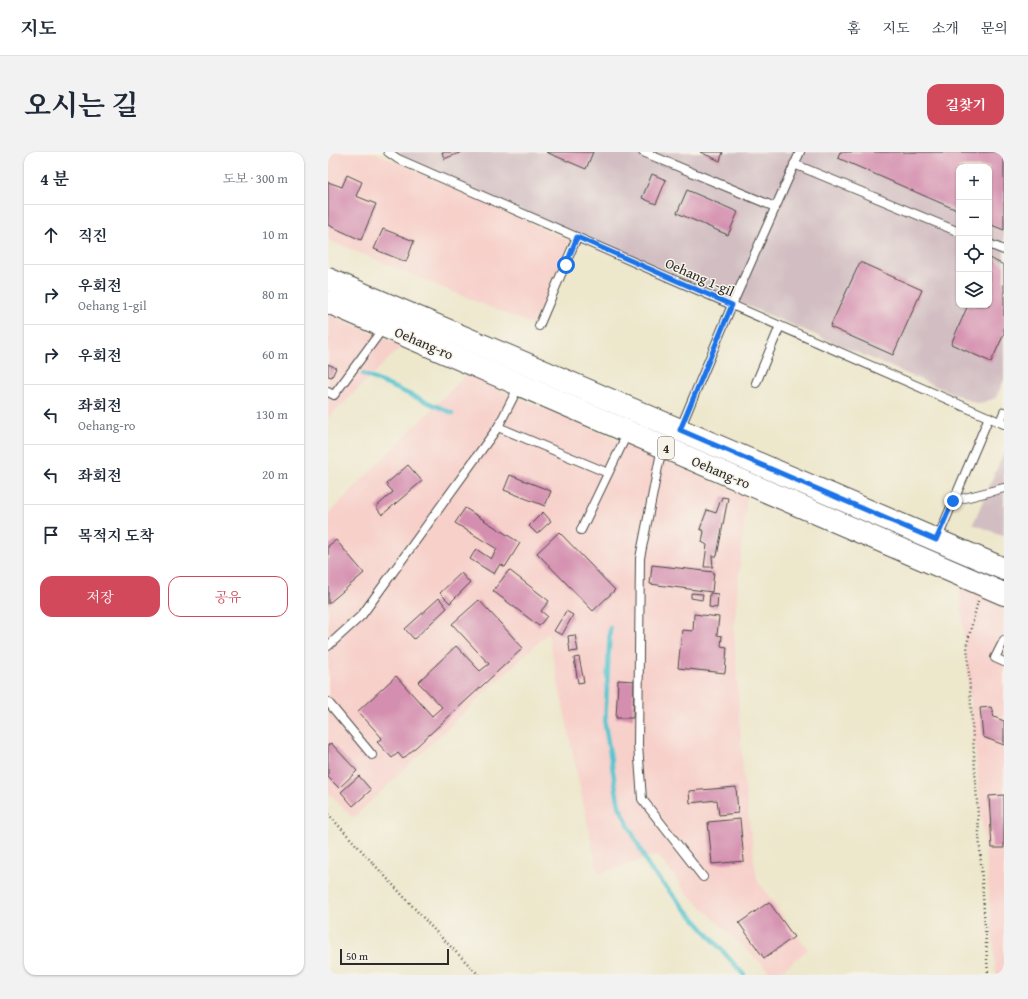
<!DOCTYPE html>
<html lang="ko">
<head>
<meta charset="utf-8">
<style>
	:root { --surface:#fff; --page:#f2f2f3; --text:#1f2937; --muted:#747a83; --line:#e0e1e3; --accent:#d1495b }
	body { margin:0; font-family:"Gentium Book Plus","Noto Serif KR",serif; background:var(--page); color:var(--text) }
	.controls { position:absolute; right:12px; top:12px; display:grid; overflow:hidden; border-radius:8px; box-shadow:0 1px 3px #0004 }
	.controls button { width:36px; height:36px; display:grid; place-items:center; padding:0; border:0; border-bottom:1px solid var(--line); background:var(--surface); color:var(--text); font:20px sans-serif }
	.scale { position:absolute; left:12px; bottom:10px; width:109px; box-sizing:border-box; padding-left:4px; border:2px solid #2b2b2b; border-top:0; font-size:11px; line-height:14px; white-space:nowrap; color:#2b2b2b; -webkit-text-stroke:3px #f7f3e8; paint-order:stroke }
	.stop { position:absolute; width:12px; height:12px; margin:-9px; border:3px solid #1a73e8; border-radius:50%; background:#fff }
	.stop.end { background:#1a73e8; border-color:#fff; box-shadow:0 1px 4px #0008 }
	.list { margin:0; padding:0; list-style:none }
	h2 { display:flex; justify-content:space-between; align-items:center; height:52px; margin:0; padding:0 16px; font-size:17px }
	h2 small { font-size:13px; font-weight:400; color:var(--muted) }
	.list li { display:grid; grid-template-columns:26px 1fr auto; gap:12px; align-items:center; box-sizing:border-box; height:60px; padding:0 16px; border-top:1px solid var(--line) }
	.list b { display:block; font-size:15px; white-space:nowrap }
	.list p { margin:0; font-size:13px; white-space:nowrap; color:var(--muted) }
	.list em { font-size:13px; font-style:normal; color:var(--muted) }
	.actions { display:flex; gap:8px; padding:12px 16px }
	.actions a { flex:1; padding:9px 0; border:1px solid var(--accent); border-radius:12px; text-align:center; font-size:14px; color:var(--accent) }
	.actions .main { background:var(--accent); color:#fff }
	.icon { flex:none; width:22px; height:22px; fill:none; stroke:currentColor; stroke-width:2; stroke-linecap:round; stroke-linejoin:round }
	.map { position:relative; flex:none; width:676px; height:823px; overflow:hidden; border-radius:12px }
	header { display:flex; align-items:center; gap:24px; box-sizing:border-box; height:56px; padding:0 20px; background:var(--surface); border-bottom:1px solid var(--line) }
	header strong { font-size:19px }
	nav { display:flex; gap:22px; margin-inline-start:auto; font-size:14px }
	.intro { display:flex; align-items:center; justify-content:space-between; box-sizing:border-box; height:96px; padding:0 24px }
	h1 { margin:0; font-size:28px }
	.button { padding:10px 18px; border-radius:12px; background:var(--accent); color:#fff; font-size:14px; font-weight:700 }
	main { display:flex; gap:24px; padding:0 24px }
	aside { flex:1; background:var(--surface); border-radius:12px; box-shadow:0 1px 3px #0004 }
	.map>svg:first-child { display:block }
	.built { fill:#f7d0ca }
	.industrial { fill:#d2bec2; fill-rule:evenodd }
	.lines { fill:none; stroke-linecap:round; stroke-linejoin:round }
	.stream { stroke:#58c4d0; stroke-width:4.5 }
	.building { fill:#d48eaf }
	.lane-casing { stroke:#484743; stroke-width:10 }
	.primary-casing { stroke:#484743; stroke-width:24 }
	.path { stroke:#484743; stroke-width:2.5; stroke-dasharray:1 3; stroke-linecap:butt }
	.lane { stroke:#fff; stroke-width:8 }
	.primary { stroke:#fff; stroke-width:22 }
	.route { stroke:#1a73e8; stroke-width:5 }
	.labels { text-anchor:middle; stroke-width:3; stroke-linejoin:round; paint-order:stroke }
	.shield { fill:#f7f3e8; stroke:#686764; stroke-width:1 }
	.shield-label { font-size:13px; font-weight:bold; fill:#2b2b2b }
	.street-label { font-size:14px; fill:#2b2b2b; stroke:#f7f3e8 }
</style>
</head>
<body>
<header>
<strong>지도</strong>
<nav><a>홈</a><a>지도</a><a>소개</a><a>문의</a></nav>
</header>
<div class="intro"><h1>오시는 길</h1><a class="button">길찾기</a></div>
<main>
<aside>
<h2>4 분<small>도보 · 300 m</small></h2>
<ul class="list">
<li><svg class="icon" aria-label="ahead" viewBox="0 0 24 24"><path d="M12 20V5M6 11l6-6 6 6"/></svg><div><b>직진</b></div><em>10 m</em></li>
<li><svg class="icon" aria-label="right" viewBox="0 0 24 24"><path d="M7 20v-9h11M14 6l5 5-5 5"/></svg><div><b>우회전</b><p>Oehang 1-gil</p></div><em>80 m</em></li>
<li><svg class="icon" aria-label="right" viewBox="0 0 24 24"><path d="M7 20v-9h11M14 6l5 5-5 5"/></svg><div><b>우회전</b></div><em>60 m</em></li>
<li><svg class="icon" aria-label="left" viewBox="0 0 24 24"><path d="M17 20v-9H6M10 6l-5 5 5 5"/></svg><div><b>좌회전</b><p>Oehang-ro</p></div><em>130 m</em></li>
<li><svg class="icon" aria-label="left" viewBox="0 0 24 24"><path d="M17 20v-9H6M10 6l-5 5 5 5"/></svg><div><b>좌회전</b></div><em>20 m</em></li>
<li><svg class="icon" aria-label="arrive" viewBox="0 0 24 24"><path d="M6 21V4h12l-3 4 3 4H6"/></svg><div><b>목적지 도착</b></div></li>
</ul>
<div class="actions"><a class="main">저장</a><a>공유</a></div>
</aside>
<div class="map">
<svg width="676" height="823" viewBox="0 0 676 823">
	<rect width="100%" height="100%" fill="#f7f3e8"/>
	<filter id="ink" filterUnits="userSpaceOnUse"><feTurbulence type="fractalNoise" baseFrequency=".025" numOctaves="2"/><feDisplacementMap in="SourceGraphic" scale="8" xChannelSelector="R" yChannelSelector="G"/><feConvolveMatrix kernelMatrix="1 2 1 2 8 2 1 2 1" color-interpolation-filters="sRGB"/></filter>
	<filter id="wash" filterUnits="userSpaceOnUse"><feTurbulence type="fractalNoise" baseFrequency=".012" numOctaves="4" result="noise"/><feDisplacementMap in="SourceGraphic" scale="16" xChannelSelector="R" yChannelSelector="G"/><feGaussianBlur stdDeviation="0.9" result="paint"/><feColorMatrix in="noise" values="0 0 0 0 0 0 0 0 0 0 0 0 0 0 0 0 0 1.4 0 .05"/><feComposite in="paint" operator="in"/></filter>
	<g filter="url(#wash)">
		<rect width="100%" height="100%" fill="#ede7cc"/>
		<g class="built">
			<polygon points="0,0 47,0 242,89 205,173 0,88"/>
			<polygon points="0,162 74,194 0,266"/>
			<polygon points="138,223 419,344 406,474 415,621 428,721 430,729 480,798 448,823 445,823 358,740 330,703 270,722 220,481 25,666 0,640 0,362"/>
			<polygon points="631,432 676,451 676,823 668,823 658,709"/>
		</g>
		<g class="industrial">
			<path d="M63 0H676V228L668 246 650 252 71 6ZM631 15H661V153H631Z"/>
			<polygon points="676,300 676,384 645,372"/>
		</g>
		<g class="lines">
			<g class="stream">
				<polyline points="35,222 124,261"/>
				<polyline points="282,476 277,573 291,654 322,717 416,823"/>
			</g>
		</g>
		<g id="blocks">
			<g class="building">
				<polygon points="114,0 134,0 116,7"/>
				<polygon points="218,0 265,0 258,17"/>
				<polygon points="372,0 395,0 392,9"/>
				<polygon points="512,0 676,0 676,78 661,72 661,15 631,15 631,59 510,6"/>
				<polygon points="324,22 338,28 328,52 314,46"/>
				<polygon points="19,23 34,30 28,44 48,52 33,88 0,73 0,30 14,35"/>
				<polygon points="359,38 410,60 400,83 349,61"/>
				<polygon points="55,77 86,89 78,110 46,97"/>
				<polygon points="661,106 676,113 676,182 663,210 623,192 640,153 661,153"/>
				<polygon points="532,110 594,138 565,203 502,175"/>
				<polygon points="0,212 8,216 4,225 0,224"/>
				<polygon points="80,313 94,329 54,363 48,355 65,340 58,332"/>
				<polygon points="182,323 223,339 217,354 176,338"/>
				<polygon points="394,345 400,346 389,404 384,404 385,415 376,415 379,393 374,390 376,379 372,377 379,358 388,361"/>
				<polygon points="137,356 192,391 177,415 172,412 166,422 142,407 148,397 163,407 169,397 127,371"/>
				<polygon points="215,360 223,369 209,382 201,374"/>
				<polygon points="231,380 287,438 265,459 209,401"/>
				<polygon points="8,388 36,421 0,452 0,394"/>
				<polygon points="324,413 386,420 384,440 322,432"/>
				<polygon points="181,418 221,449 213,459 219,464 211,474 165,439"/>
				<polygon points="133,421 142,431 122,451 112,441"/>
				<polygon points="363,441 375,442 374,448 363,446"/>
				<polygon points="382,441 390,442 389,456 381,455"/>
				<polygon points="111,446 119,456 86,487 77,477"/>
				<polygon points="151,448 195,496 75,607 70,601 64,606 49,590 54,586 30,559 68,524 104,564 114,555 90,530 128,494 152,519 161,512 124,472"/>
				<polygon points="238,459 245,463 234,483 226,479"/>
				<polygon points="366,462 391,465 389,483 394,484 393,494 399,495 397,521 350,516 354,478 365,479"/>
				<polygon points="247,483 250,499 242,500 240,484"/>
				<polygon points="251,505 256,530 250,531 246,506"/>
				<polygon points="290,528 306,529 305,566 288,566"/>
				<polygon points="663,555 666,565 676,569 676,593 655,585 652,556"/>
				<polygon points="3,591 29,619 11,636 0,625 0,593"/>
				<polygon points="31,624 43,638 25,654 13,640"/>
				<polygon points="408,635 410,661 391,663 389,648 362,651 361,639"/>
				<polygon points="676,643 676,696 664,696 661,644"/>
				<polygon points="412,667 416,709 384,712 380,670"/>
				<polygon points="441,750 466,785 436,806 411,771"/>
			</g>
		</g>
	</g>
	<g filter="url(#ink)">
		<use href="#blocks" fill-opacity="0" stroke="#484743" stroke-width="1"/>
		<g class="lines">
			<defs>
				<g id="lane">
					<polyline points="60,0 70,7 676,272"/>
					<polyline points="315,0 447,55"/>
					<polyline points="466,12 631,80"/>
					<polyline points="661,92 676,98"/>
					<polyline points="211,174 249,85"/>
					<polyline points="428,231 452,174"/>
					<polyline points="191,234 170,275 280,321"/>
					<polyline points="0,240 6,243 56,175"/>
					<polyline points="672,270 676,260"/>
					<polyline points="352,277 404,153 472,0"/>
					<polyline points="334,295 312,406 310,593 314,647 375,725"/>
					<polyline points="625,349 676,336"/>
					<polyline points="253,378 300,280"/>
					<polyline points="609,388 661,265"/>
					<polyline points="676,488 667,506 676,510"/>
					<polyline points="0,494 34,463 170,275"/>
					<polyline points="0,550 44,603"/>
				</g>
				<g id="primary">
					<polyline points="0,127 676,417"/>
					<polyline points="0,150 676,442"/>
				</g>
			</defs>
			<use href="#lane" class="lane-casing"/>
			<use href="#primary" class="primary-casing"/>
			<g class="path">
				<polyline points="650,449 639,492 660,823"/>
				<polyline points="0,662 110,782 151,823"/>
			</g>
			<use href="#lane" class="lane"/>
			<use href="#primary" class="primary"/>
		</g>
	</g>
	<g class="lines" filter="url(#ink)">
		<polyline class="route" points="238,113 249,85 404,153 352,278 608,388 625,349"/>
	</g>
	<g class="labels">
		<rect class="shield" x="330" y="285" width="16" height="22" rx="3"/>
		<g class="shield-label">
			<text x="338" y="301">4</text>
		</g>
		<g class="street-label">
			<text transform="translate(372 125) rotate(24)" y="5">Oehang 1-gil</text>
			<text transform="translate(96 191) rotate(23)" y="5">Oehang-ro</text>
			<text transform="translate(393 320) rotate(23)" y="5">Oehang-ro</text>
		</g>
	</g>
</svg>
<div class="controls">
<button>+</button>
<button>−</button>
<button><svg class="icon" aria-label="locate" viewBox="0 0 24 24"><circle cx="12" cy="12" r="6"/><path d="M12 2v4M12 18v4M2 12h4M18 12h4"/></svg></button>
<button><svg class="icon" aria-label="layers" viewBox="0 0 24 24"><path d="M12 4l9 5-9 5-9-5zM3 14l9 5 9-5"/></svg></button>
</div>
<div class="scale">50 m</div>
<div class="stop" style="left:238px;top:113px"></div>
<div class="stop end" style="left:625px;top:349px"></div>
</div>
</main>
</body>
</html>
